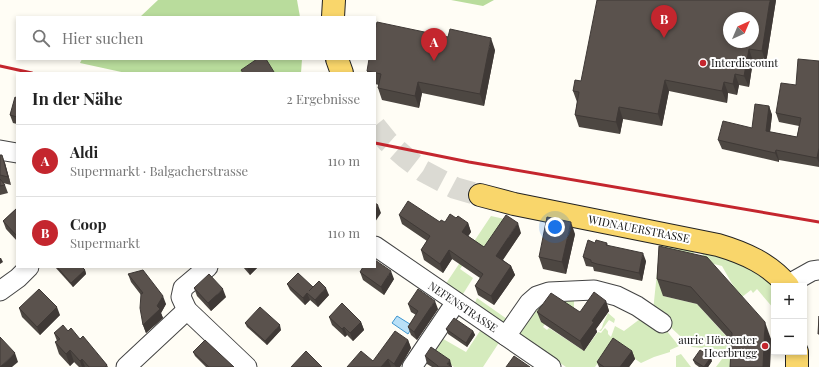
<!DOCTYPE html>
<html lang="de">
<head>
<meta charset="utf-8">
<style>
	:root { --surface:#fff; --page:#f2f2f2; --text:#222; --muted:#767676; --line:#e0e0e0; --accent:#c4262e }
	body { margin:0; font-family:"Playfair Display",serif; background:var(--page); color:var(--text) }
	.controls { position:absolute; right:12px; bottom:12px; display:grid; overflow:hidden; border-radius:0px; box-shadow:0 2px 6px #0003 }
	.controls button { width:36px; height:36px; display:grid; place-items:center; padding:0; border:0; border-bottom:1px solid var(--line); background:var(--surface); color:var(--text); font:20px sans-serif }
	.compass { position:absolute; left:723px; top:12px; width:36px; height:36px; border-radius:50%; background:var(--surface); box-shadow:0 2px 6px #0003; rotate:44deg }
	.you { position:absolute; left:555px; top:227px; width:14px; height:14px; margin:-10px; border:3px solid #fff; border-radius:50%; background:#1a73e8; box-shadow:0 0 0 6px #1a73e833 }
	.badge { display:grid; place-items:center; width:26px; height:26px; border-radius:50%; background:var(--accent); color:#fff; font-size:13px; font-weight:700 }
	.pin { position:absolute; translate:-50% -33px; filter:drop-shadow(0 1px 2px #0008) }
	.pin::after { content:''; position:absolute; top:21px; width:14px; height:12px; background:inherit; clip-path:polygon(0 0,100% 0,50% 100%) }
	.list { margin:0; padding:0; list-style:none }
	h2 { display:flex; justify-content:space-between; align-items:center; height:52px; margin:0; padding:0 16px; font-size:17px }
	h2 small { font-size:13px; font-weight:400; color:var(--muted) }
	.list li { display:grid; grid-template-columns:26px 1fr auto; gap:12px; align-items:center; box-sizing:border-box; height:72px; padding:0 16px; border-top:1px solid var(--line) }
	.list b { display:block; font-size:15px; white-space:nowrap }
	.list p { margin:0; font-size:13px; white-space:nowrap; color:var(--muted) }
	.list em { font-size:13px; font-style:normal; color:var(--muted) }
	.icon { flex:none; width:22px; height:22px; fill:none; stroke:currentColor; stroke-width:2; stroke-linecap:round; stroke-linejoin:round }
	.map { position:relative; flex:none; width:819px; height:367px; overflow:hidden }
	.search { position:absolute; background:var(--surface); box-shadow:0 2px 6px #0003; left:16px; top:16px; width:360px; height:44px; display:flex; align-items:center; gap:10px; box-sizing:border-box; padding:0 14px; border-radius:0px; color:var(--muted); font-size:15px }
	.panel { position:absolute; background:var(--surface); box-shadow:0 2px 6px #0003; left:16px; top:72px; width:360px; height:196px; border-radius:0px }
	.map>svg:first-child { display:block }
	.green { fill:#d5ebbd }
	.forest { fill:#b9dc9c }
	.water { fill:#b9e0f7; stroke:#3f96cf }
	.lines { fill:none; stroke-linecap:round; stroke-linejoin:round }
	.major-tunnel { stroke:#dbdad3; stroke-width:22; stroke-dasharray:22 11; stroke-linecap:butt }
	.minor-casing { stroke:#444; stroke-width:21 }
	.major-casing { stroke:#222; stroke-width:24 }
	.minor { stroke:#fff; stroke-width:19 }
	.major { stroke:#f9d66b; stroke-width:22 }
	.rail { stroke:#c4262e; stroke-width:3 }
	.wall { fill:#4d4742 }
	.shaded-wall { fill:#3f3936 }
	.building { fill:#5a524d; stroke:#3f3936; fill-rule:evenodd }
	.poi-dot { fill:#c4262e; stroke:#fff; stroke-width:1.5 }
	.labels { text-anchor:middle; stroke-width:4; stroke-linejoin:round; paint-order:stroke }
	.poi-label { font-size:11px; fill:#111; stroke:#fff; text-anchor:start }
	.street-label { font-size:11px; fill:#111; stroke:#fff }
</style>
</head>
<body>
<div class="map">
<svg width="819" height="367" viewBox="0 0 819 367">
	<rect width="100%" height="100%" fill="#fffdf5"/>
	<g class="green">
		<polygon points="491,216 509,220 486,251 476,245 460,269 473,278 463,294 460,295 445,285"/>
		<polygon points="660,244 694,251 691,269 663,296 697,304 734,345 723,350 692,347 653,311"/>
		<path d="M703 252C729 258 754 269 774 287V309L757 289 753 293 751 290 742 297 735 289 722 266 702 261Z"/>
		<polygon points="574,295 574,309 554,300 540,321 545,324 543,327 547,330 549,328 584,351 598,332 601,333 605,328 608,331 608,334 611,337 615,326 624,331 640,319 666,330 679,346 670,350 670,352 654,357 641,363 616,346 601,367 597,364 595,367 566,367 518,335 538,303"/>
		<polygon points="477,298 507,319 504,324 474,305"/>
		<polygon points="608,313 615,319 614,323 609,320 601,331 599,331 602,328 603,324"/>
		<polygon points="480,331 485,331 500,341 483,367 454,367 431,351 438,336 466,352"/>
		<polygon points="739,350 738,367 716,367 725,355"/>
		<polygon points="681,354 691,367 676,367 676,356"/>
	</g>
	<g class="forest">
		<polygon points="158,0 297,0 300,17 140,17"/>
		<polygon points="451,0 494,0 483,6"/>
		<polygon points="82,59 302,59 301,73 126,73 80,63"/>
	</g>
	<polygon class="water" points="397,316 413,326 408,334 392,323"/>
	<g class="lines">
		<polyline class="major-tunnel" points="375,126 388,142 405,157 423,171 455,188 480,195"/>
		<defs>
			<g id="minor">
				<polyline points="0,150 17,153"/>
				<polyline points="375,246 551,367"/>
				<polyline points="208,267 183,288 181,297 187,310 247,367"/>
				<polyline points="787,285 812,271 819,270"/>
				<polyline points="0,291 18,278 29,267"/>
				<polyline points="506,336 529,303 537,296 549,292 594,290 617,296 637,306 662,323"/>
				<polyline points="126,367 187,310"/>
				<polyline points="412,367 456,302"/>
			</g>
			<g id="major">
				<polyline points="333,17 334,0"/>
				<polyline points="337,59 342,73"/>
				<path d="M480 195 514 204 718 245C745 253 770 264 788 286"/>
				<polyline points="797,367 797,352"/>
			</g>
		</defs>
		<use href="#minor" class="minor-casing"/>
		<use href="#major" class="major-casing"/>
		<use href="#minor" class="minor"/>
		<use href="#major" class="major"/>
		<g class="rail">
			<polyline points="0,66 32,73"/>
			<polyline points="375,143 469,162 819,222"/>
		</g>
	</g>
	<g class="wall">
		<polygon points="776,0 766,63 753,61 749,87 739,85 737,95 728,93 727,103 669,91 662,126 623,119 620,134 579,127 575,115 577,102 573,91 581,81"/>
		<polygon points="495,50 484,106 422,93 419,108 382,100 378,88 379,85 375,84 375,73 367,73 367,71"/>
		<polygon points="819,61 819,167 779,160 779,162 722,149 718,140 752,128 769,106 772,115 770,132 797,137 799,126 779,122 776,113 796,85"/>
		<polygon points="17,98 17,124 13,123 10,115"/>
		<polygon points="0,155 5,163 11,185 3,183 5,185 8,193 0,195"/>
		<polygon points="17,208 17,241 6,229 3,221"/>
		<polygon points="399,215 440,222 445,222 456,218 468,223 471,232 468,236 484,247 521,233 503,260 511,266 515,275 494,305 478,295 475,286 480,278 452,259 443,273 424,260 421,250 427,241 402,224"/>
		<polygon points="575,234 566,274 543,269 539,257"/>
		<polygon points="595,243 607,243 608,246 646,261 642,281 600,272 594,271 593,267 586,266 583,257"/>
		<polygon points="659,246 771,339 770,367 730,367 732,342 697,304 663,296 657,279"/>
		<polygon points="55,267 82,267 85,270 86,274 73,287"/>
		<polygon points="243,267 258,267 250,275"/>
		<polygon points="360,272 394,279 384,295 363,280"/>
		<polygon points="128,274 166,304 161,313 163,318 146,333 143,325 141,295 131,282"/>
		<polygon points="287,284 313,287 329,295 318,307 310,300 305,305 290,290"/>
		<polygon points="194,288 226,297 211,311 197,296"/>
		<polygon points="606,301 609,311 596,329 597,332 584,351 541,322 537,312 580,312"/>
		<polygon points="408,304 438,309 417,340 411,335 408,327 416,315 411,312"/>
		<polygon points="19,308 60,315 40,335 22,317"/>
		<polygon points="329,317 361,322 364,330 353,341 347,335 345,337 332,325"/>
		<polygon points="245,323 281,330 267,345 247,327"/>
		<polygon points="446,329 473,331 475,335 467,347 448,334"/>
		<polygon points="68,331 80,339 107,365 108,367 79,367 74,362 70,366 59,354 55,342 57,341 54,333"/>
		<polygon points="408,340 411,348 400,367 347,367 373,361"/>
		<polygon points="632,351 635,359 629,367 599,367 597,362"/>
		<polygon points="193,352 234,367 206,367 195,356"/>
		<polygon points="425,356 452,367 432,367 427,364"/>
		<polygon points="693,360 712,361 708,367 699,367 695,364"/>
	</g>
	<g class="shaded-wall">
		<polygon points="770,0 776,0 766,63 762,51"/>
		<polygon points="491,38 495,50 484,106 480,94"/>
		<polygon points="749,49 753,61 749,87 744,76"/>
		<polygon points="735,74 739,85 737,95 733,84"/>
		<polygon points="665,80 669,91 662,126 658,114"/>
		<polygon points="418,82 422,93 419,108 415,96"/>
		<polygon points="724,82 728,93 727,103 722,91"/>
		<polygon points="769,106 772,115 769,140 766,131"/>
		<polygon points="619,107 623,119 620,134 616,122"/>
		<polygon points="819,148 819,163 817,158"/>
		<polygon points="776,150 779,160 779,162 775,153"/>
		<polygon points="2,155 5,163 11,185 8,177"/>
		<polygon points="378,205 381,213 375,222 375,209"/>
		<polygon points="571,222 575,234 566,274 562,262"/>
		<polygon points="468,223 471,232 465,241 462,232"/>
		<polygon points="518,223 521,233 499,265 496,256"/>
		<polygon points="449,250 452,259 443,273 440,264"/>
		<polygon points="643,253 646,261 642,281 639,273"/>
		<polygon points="0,258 1,258 3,262 0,264"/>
		<polygon points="511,266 515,275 494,305 491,296"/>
		<polygon points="247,267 258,267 250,275"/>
		<polygon points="85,270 86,274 73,287 71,283"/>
		<polygon points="391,271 394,279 384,295 381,287"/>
		<polygon points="326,288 329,295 318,307 315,300"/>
		<polygon points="223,289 226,297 211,311 208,303"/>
		<polygon points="307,293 310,300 305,305 303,298"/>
		<polygon points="163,296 166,304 161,313 163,318 146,333 143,325 157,306"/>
		<polygon points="435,301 438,309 417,340 414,332"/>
		<polygon points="606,301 609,311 596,329 597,332 584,351 580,341 592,321"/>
		<polygon points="57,307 60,315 40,335 37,327"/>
		<polygon points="361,322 364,330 353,341 350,333"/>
		<polygon points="765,322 771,339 770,367 763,367"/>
		<polygon points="280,325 281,330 267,345 265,341"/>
		<polygon points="344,327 347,335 345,337 342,329"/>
		<polygon points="473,331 475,335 467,347 466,343"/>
		<polygon points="408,340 411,348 400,367 396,367 394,364"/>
		<polygon points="70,350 74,362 70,366 66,354"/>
		<polygon points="632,351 635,359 629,367 620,367"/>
		<polygon points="15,353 18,362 12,367 0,367"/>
		<polygon points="711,357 712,361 708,367 704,367"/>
		<polygon points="82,359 85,367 82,367 80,361"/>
		<polygon points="388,359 391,367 381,367"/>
		<polygon points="450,360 452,367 447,364"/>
	</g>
	<g class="building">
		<path d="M597 0H770L762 51 749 49 744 76 735 74 733 84 724 82 722 91 665 80 658 114 619 107 616 122 575 115 579 92 573 91 575 80 581 81ZM729 18H753V42H729Z"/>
		<polygon points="377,22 448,37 450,29 491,38 480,94 418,82 415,96 378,88 381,74 367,71 369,59 375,59 375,30"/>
		<polygon points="257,59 266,59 274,72 273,73 243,73 241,70"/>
		<polygon points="798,59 819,61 819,148 817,158 776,150 775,153 718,140 723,121 752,128 755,104 769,106 766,131 797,137 801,118 776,113 781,83 796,85"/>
		<polygon points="15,97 17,98 17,117 10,115"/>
		<polygon points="0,155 2,155 8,177 0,175"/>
		<polygon points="0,179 5,185 0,186"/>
		<polygon points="408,201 440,222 441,220 445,222 450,214 456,218 458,216 468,223 462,232 484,247 506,215 518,223 496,256 511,266 491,296 475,286 483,274 449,250 440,264 421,250 430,236 399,215"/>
		<polygon points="375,203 378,205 375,209"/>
		<polygon points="17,208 17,236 3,221"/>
		<polygon points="547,217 571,222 562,262 539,257"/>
		<polygon points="588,240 595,243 596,240 607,243 606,245 643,253 639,273 597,264 591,262 591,260 583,257"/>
		<polygon points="659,246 707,257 765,322 763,367 730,367 732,333 691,287 657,279"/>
		<polygon points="375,260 391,271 381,287 360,272 363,267 375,267"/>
		<polygon points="57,267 82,267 85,270 71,283"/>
		<polygon points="143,270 163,296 157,306 160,309 143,325 140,308 141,294 143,293 128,274"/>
		<polygon points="298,273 313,287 309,291 319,281 326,288 315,300 307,293 303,298 287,284"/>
		<polygon points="209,274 223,289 208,303 194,288"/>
		<polygon points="39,289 57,307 37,327 19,308"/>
		<polygon points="418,289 435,301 414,332 408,327 418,311 408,304"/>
		<polygon points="594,292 606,301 592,321 594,322 580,341 537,312 551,293 580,312"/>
		<polygon points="342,303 361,322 350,333 344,327 342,329 329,317"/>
		<polygon points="260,307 280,325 265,341 245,323"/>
		<polygon points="819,316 819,334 818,334"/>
		<polygon points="454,318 473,331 466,343 446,329"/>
		<polygon points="63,325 68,331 71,328 80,339 83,336 107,365 105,367 89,367 82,359 80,361 70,350 66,354 55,342 60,339 54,333"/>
		<polygon points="395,331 408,340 394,364 388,359 381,367 347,367 361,351 373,361"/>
		<polygon points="0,337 15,353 0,367"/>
		<polygon points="613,338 632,351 620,367 604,367 597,362"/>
		<polygon points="205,340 234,367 209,367 193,352"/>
		<polygon points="431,347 450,360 447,364 452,367 438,367 438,366 425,356"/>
		<polygon points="700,350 711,357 704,367 693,360"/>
		<polygon points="306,351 322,367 291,367"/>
		<polygon points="514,356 530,367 506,367"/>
	</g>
	<g class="poi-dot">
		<circle cx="703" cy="63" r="4"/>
		<circle cx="765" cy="346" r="4"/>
	</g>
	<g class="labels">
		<g class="poi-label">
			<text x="711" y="67">Interdiscount</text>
			<text x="757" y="344" text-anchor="end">auric Hörcenter<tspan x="757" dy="13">Heerbrugg</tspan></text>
		</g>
		<g class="street-label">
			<text transform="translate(639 229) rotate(11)" y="4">WIDNAUERSTRASSE</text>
			<text transform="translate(463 307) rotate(34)" y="4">NEFENSTRASSE</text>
		</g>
	</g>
</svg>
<div class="controls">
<button>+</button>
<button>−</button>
</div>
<svg class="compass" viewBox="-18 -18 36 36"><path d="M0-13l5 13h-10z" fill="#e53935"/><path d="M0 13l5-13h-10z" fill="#767676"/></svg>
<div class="you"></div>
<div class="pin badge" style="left:434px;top:61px">A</div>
<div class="pin badge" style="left:664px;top:38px">B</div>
<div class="search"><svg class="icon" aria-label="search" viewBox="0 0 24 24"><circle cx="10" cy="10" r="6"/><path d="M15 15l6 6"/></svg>Hier suchen</div>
<section class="panel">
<h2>In der Nähe<small>2 Ergebnisse</small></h2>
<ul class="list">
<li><span class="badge">A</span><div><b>Aldi</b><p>Supermarkt · Balgacherstrasse</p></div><em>110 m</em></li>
<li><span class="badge">B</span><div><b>Coop</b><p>Supermarkt</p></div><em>110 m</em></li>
</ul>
</section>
</div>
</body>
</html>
